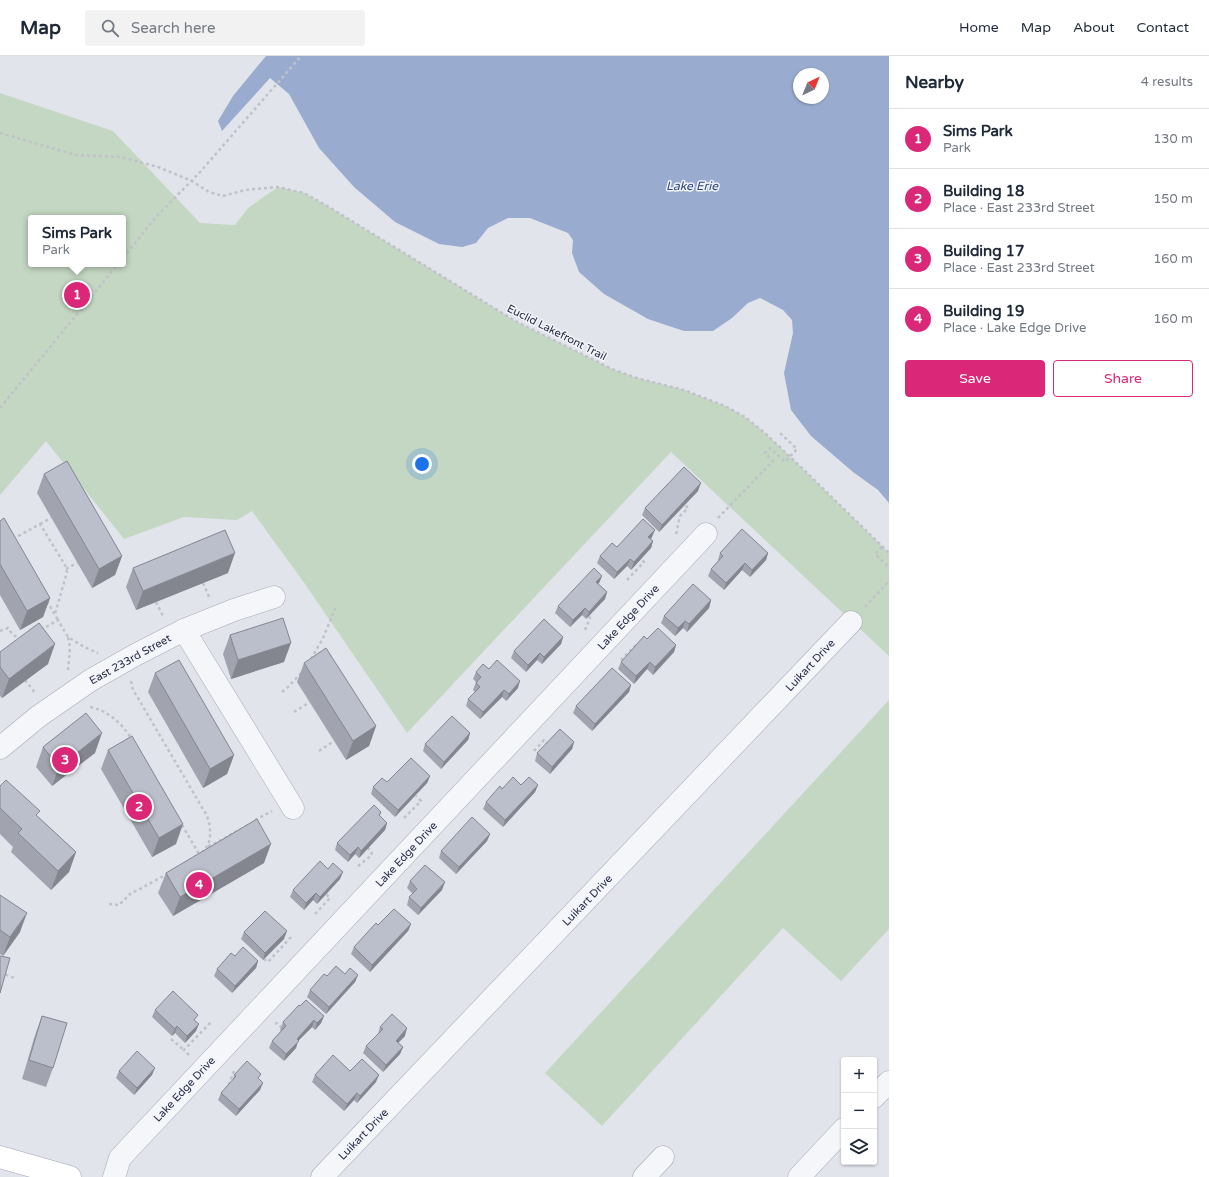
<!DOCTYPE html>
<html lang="en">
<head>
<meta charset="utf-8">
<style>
	:root { --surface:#fff; --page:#f2f2f3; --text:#1f2937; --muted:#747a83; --line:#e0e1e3; --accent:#db2777 }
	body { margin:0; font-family:"Varela Round",sans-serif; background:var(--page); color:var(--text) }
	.controls { position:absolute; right:12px; bottom:12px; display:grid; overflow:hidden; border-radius:4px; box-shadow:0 1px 3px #0004 }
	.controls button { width:36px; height:36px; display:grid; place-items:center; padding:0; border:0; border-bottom:1px solid var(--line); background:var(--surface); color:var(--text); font:20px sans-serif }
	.compass { position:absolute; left:793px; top:12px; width:36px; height:36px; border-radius:50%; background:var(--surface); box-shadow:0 1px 3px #0004; rotate:43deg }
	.you { position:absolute; left:422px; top:408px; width:14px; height:14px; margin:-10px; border:3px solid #fff; border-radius:50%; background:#1a73e8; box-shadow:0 0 0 6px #1a73e833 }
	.badge { display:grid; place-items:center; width:26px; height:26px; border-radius:50%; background:var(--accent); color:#fff; font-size:13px; font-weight:700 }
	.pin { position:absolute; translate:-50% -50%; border:2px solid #fff; box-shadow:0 1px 4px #0006 }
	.popup { position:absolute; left:28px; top:159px; width:98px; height:52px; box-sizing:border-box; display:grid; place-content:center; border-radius:4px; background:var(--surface); filter:drop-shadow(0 1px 3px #0005); font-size:13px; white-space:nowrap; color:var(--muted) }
	.popup b { font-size:15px; color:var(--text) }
	.popup::after { content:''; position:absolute; left:50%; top:100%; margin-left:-8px; border:8px solid transparent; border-top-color:var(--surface) }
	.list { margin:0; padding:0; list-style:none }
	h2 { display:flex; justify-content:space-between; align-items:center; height:52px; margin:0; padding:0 16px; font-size:17px }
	h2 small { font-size:13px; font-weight:400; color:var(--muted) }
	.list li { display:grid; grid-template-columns:26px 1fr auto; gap:12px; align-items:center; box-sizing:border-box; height:60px; padding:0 16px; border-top:1px solid var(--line) }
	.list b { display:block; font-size:15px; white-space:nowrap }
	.list p { margin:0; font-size:13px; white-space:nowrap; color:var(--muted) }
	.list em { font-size:13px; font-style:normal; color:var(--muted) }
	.actions { display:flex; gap:8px; padding:12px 16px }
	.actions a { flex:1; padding:9px 0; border:1px solid var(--accent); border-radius:4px; text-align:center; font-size:14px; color:var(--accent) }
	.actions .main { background:var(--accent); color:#fff }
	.icon { flex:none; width:22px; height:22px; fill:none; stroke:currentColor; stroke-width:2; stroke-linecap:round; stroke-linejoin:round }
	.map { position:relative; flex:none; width:889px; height:1121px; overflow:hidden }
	header { display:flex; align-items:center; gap:24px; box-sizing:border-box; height:56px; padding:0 20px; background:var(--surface); border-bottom:1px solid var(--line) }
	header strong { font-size:19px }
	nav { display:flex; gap:22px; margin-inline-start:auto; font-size:14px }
	.search { width:280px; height:36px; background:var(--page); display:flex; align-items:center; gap:10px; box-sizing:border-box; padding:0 14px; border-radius:4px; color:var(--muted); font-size:15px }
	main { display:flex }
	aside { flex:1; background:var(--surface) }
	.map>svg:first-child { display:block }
	.green { fill:#c4d7c2; fill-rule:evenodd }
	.water { fill:#99abcf; fill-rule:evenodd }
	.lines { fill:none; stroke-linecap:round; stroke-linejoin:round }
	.minor-casing { stroke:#a6aab7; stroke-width:23 }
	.major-casing { stroke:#a0a6b9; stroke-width:23 }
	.path { stroke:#c0c2ca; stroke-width:2.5; stroke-dasharray:3 3; stroke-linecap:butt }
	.minor { stroke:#f5f6f9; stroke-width:22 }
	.major { stroke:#fff; stroke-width:22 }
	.wall { fill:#a1a4af }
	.shaded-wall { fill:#83868f }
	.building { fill:#bbbfcc; stroke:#83868f }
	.labels { text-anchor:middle; stroke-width:3; stroke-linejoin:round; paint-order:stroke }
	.street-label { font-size:11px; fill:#282e46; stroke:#f2f4f9 }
	.water-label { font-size:12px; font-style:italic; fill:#2d457f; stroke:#f2f4f9 }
</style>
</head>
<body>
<header>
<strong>Map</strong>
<div class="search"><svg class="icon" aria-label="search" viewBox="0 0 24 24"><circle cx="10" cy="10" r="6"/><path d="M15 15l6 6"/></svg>Search here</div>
<nav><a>Home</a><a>Map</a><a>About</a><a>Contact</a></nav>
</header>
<main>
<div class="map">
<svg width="889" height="1121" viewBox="0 0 889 1121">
	<rect width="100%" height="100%" fill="#e2e4ec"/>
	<g class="green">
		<path d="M0 37 113 75 200 167 235 169 248 152 278 131 304 137 324 148 517 266 612 313 637 322 684 334 725 350 745 361 766 378 803 413 889 497V600L671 396 407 677 305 528 252 455 237 464 184 461 124 483 46 385 0 439ZM31 162H123V208H31Z"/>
		<polygon points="889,644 889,873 841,925 783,872 602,1070 545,1017"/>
	</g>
	<path class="water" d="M266 0H889V447L878 434 853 416 811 380 791 354 784 317 793 277 792 264 783 254 760 242 748 247 732 262 713 275H684L648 263 604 238 579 216 572 197 573 184 568 177 530 162H508L488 172 476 187 462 191 439 188 395 166 354 131 319 92 289 38 270 22 222 75 218 65 233 40ZM799 18H823V42H799Z"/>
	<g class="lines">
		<defs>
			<g id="minor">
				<polyline points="184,574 293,752"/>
				<polyline points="0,692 39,660 91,624 137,598 184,574 234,554 274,541"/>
				<polyline points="874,1041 889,1026"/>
				<polyline points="114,1121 120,1102 706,478"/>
				<polyline points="322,1121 851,566"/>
				<polyline points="644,1121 663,1101"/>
				<polyline points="799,1121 844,1073"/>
			</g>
			<polyline id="major" points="0,1101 70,1121"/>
		</defs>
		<use href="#minor" class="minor-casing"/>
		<use href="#major" class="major-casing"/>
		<g class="path">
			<polyline points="0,77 76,99 121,101 158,111 192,125 209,136 223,140 245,134 278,131 304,137 324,148 517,266 612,313 637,322 684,334 725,350 745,361 766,378 803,413 889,497"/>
			<polyline points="123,202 156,161 201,115 301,0"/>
			<polyline points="0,352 118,208"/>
			<polyline points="718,462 773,405 765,397 770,392 785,406 797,393 779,376"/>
			<polyline points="40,468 51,462"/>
			<polyline points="676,478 680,460 688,452 685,449"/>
			<polyline points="13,483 40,468 65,509 67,516 55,558"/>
			<polyline points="882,491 875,498 889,511"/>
			<polyline points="66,513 77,507"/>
			<polyline points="627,524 644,506 641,503"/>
			<polyline points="203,527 210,543"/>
			<polyline points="47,545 58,564"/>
			<polyline points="156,546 164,562"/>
			<polyline points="865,551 889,525"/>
			<polyline points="41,574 58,564 68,581"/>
			<polyline points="585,574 590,562 589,560"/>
			<polyline points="0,575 8,572 13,579 21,583"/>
			<polyline points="311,603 323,582 336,551"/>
			<polyline points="621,604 636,589 637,590"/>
			<polyline points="68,614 70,592 68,581 84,591 98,597"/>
			<polyline points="25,624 36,638"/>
			<path d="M131 625 133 634 138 642 207 760C211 772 213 787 202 796"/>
			<polyline points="282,636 288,631 301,617"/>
			<path d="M90 651C109 655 121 667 132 683"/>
			<polyline points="294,656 310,646"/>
			<polyline points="319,695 334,685"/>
			<polyline points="534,695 544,684 548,688"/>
			<polyline points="404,762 421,745 416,740"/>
			<polyline points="255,764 272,755"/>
			<polyline points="182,769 199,798"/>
			<polyline points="208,790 212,789 248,769"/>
			<polyline points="358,810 372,799 371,795 368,792"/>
			<polyline points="109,848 119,849 131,837 138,834 167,818"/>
			<polyline points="315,858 330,842 326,838"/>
			<polyline points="264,903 268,906 292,880"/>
			<polyline points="0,916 14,922"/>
			<polyline points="275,968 277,967 282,972"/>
			<polyline points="171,983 184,994"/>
			<polyline points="189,999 184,994 212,965"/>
			<polyline points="229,1029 229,1028 234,1015"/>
		</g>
		<use href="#minor" class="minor"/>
		<use href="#major" class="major"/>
	</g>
	<g class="wall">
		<polygon points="44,418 122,500 115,519 92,532 37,437"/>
		<polygon points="698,435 659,476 642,459 645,452"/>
		<polygon points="0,465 50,542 43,561 20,574 0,539"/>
		<polygon points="652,481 651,483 653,485 651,492 631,514 627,510 614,523 597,507 600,500 617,491"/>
		<polygon points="720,497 768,497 766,504 750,521 742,514 724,534 708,520 711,513 718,505 718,504"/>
		<polygon points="133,512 228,517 136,554 126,531"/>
		<polygon points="602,520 599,527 598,528 607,536 605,543 586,563 582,559 570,571 555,557 558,550"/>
		<polygon points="711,544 709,552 687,576 683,572 675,580 661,567 664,560"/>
		<polygon points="230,579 284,606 231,623 223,598"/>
		<polygon points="563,581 561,588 542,608 537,604 526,616 511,602 514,595"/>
		<polygon points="647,583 676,589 674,596 653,619 647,613 634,628 618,613 621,606"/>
		<polygon points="0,596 48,608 2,642 0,640"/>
		<polygon points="304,607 376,670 369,690 346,704 297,626"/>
		<polygon points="489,613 518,632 506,645 502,641 480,663 466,650 468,643 475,636 473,634 476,626 473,623 476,616"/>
		<polygon points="155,617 234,699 227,718 203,732 148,636"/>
		<polygon points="631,629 629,636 592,675 573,657 576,650"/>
		<polygon points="470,677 468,684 441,713 423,695 425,688"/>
		<polygon points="574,686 572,693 550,718 535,705 537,697"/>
		<polygon points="43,691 95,697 52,730 36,711"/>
		<polygon points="108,694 176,788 152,801 101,713"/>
		<polygon points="430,720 427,727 395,761 371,738 373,731 387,726"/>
		<polygon points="521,729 538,729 535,736 503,771 483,753 486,746 502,733"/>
		<polygon points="0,730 38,761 76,796 69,816 51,834 11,796 13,791 0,778"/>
		<polygon points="381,756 380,760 387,767 385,774 359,802 355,798 348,806 335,794 337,787"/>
		<polygon points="490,778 487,785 456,818 439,802 441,795"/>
		<polygon points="264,807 173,860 158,837 166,817"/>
		<polygon points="340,823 317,848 313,844 304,854 290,841 293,834"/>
		<polygon points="410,825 442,834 418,859 407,849 409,841 413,838 407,832"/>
		<polygon points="0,839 20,876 3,900 0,898"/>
		<polygon points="411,868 408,875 370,916 351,898 354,891 378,869"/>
		<polygon points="244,876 284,883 263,904 241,883"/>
		<polygon points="235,900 258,905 256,912 232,937 214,920 217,913"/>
		<polygon points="345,918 358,919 355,926 326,958 307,941 310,934 327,920"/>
		<polygon points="300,950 324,960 321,967 315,974 312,971 298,985 296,992 284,1005 269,992 272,985 281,975 280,974 283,966"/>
		<polygon points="155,954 196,965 196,975 185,987 175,977 172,980 152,961"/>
		<polygon points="42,960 53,1012 46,1031 22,1023 35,979"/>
		<polygon points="380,971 405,980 398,987 403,991 400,998 383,1016 363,997 366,990 378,978"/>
		<polygon points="119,1015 152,1019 134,1039 116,1022"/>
		<polygon points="350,1015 376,1026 357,1047 354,1044 344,1055 312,1026 315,1019"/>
		<polygon points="234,1019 259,1023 260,1034 236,1060 218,1044 221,1037 233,1024"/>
	</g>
	<g class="shaded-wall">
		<polygon points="701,427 698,435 659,476 662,469"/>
		<polygon points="655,474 652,481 646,488 648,481"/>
		<polygon points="653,485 651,492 631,514 634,506"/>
		<polygon points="235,497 228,517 136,554 143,535"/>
		<polygon points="768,497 766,504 750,521 752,514"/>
		<polygon points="122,500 115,519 92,532 99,513"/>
		<polygon points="630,503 627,510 614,523 617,516"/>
		<polygon points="745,507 742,514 724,534 726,527"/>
		<polygon points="602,520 599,527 593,533 596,526"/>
		<polygon points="607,536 605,543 586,563 589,556"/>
		<polygon points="50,542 43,561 20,574 27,555"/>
		<polygon points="711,544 709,552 687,576 689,568"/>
		<polygon points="585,552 582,559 570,571 573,564"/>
		<polygon points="685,565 683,572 675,580 678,572"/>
		<polygon points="563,581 561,588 542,608 544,601"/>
		<polygon points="291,587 284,606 231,623 238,604"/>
		<polygon points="55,588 48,608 2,642 9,623"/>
		<polygon points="676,589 674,596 653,619 655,611"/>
		<polygon points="540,597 537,604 526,616 528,609"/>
		<polygon points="650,606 647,613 634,628 636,620"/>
		<polygon points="520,625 518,632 506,645 509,638"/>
		<polygon points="631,629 629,636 592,675 595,668"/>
		<polygon points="504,634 502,641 480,663 483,656"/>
		<polygon points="376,670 369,690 346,704 353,685"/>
		<polygon points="102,677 95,697 52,730 59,711"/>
		<polygon points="470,677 468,684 441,713 444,706"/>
		<polygon points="574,686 572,693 550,718 552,711"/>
		<polygon points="234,699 227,718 203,732 210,713"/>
		<polygon points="430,720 427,727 395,761 398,754"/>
		<polygon points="538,729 535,736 503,771 505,764"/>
		<polygon points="387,767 385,774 359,802 361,795"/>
		<polygon points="183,768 176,788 152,801 159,782"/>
		<polygon points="490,778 487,785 456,818 459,811"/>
		<polygon points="271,788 264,807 173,860 180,841"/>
		<polygon points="358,791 355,798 348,806 350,799"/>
		<polygon points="76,796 69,816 51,834 58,815"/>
		<polygon points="343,816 340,823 317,848 320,841"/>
		<polygon points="445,826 442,834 418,859 421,852"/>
		<polygon points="316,837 313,844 304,854 306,847"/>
		<polygon points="27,857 20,876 3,900 10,881"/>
		<polygon points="411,868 408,875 370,916 372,909"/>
		<polygon points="287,875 284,883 263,904 265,897"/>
		<polygon points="258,905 256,912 232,937 235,930"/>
		<polygon points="358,919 355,926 326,958 329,951"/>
		<polygon points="324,960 321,967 315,974 317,967"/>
		<polygon points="314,964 312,971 298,985 296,992 284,1005 286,998 297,983"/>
		<polygon points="199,968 196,975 185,987 187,980"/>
		<polygon points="177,970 175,977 172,980 175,973"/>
		<polygon points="407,972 405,980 393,992 396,985"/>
		<polygon points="403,991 400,998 383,1016 386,1009"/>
		<polygon points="155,1012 152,1019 134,1039 137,1032"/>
		<polygon points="379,1019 376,1026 357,1047 360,1040"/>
		<polygon points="263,1027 260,1034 236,1060 239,1053"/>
		<polygon points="357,1037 354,1044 344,1055 347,1048"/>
	</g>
	<g class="building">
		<polygon points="67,405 122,500 99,513 44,418"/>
		<polygon points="684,411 701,427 662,469 645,452"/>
		<polygon points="4,462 50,542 27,555 0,508 0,465"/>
		<polygon points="643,463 655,474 648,481 653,485 634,506 630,503 617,516 600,500 612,487 617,491"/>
		<polygon points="742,473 768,497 752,514 745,507 726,527 711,513 723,500 720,497"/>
		<polygon points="225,474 235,497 143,535 133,512"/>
		<polygon points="594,512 602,520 596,526 607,536 589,556 585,552 573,564 558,550"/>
		<polygon points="693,528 711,544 689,568 685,565 678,572 664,560"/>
		<polygon points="283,562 291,587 238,604 230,579"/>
		<polygon points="544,563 563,581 544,601 540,597 528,609 514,595"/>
		<polygon points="39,567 55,588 9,623 0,611 0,596"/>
		<polygon points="658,572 676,589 655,611 650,606 636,620 621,606 644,580 647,583"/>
		<polygon points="326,592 376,670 353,685 304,607"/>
		<polygon points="179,604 234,699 210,713 155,617"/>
		<polygon points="497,604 520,625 509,638 504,634 483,656 468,643 480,631 476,627 481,621 476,616 483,608 489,613"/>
		<polygon points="612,612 631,629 595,668 576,650"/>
		<polygon points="86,657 102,677 59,711 43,691"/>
		<polygon points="452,660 470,677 444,706 425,688"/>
		<polygon points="560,673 574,686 552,711 537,697"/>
		<polygon points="132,680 183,768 159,782 108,694"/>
		<polygon points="411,702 430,720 398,754 373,731 382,722 387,726"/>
		<polygon points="513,721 521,729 529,721 538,729 505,764 486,746 500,730 502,733"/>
		<polygon points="6,724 40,755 36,759 76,796 58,815 18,777 22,773 0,752 0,730"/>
		<polygon points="374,749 381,756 379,759 387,767 361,795 358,791 350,799 337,787"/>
		<polygon points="472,761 490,778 459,811 441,795"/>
		<polygon points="257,763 271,788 180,841 166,817"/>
		<polygon points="320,805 328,813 333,807 343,816 320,841 316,837 306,847 293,834"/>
		<polygon points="425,809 445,826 421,852 409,841 417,833 410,825"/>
		<polygon points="0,839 27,857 10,881 0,874"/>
		<polygon points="394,853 411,868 372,909 354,891 376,867 378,869"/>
		<polygon points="265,855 287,875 265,897 244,876"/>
		<polygon points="243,891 258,905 235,930 217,913 231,897 235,900"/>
		<polygon points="0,900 10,902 0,937"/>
		<polygon points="336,910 345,918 350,912 358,919 329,951 310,934 324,918 327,920"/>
		<polygon points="173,935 198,959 194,964 199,968 187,980 177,970 175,973 155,954"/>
		<polygon points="306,944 324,960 317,967 314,964 297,983 299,985 286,998 272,985 286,970 283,966 299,949 300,950"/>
		<polygon points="392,958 407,972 396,985 403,991 386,1009 366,990 383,973 380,971"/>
		<polygon points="42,960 67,967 53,1012 29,1004"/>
		<polygon points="137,995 155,1012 137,1032 119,1015"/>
		<polygon points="333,999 350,1015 362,1003 379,1019 360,1040 357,1037 347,1048 315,1019"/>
		<polygon points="247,1005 261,1018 258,1022 263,1027 239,1053 221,1037 236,1020 234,1019"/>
	</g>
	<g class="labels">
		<g class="street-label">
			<text transform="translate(557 276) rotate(27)" y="4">Euclid Lakefront Trail</text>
			<text transform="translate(628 561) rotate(-47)" y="4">Lake Edge Drive</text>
			<text transform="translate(130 603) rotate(-29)" y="4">East 233rd Street</text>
			<text transform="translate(810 609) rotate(-47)" y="4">Luikart Drive</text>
			<text transform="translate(406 798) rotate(-47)" y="4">Lake Edge Drive</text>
			<text transform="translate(587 844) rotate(-46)" y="4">Luikart Drive</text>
			<text transform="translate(184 1033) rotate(-47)" y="4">Lake Edge Drive</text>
			<text transform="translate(363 1078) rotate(-46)" y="4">Luikart Drive</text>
		</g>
		<g class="water-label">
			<text x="692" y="134">Lake Erie</text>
		</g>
	</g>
</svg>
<div class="controls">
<button>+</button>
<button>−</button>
<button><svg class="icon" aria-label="layers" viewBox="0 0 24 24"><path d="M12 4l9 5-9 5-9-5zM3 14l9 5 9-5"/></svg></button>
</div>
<svg class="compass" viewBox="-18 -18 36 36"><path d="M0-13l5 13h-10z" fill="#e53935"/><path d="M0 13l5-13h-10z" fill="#747a83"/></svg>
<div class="you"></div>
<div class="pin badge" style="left:77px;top:239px">1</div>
<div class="popup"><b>Sims Park</b>Park</div>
<div class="pin badge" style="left:139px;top:751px">2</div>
<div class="pin badge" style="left:65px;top:704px">3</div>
<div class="pin badge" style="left:199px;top:829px">4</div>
</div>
<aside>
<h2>Nearby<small>4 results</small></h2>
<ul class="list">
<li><span class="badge">1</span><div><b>Sims Park</b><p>Park</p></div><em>130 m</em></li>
<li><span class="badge">2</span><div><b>Building 18</b><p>Place · East 233rd Street</p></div><em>150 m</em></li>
<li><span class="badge">3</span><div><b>Building 17</b><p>Place · East 233rd Street</p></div><em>160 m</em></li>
<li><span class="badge">4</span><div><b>Building 19</b><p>Place · Lake Edge Drive</p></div><em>160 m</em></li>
</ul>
<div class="actions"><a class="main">Save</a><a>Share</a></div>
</aside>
</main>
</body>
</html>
